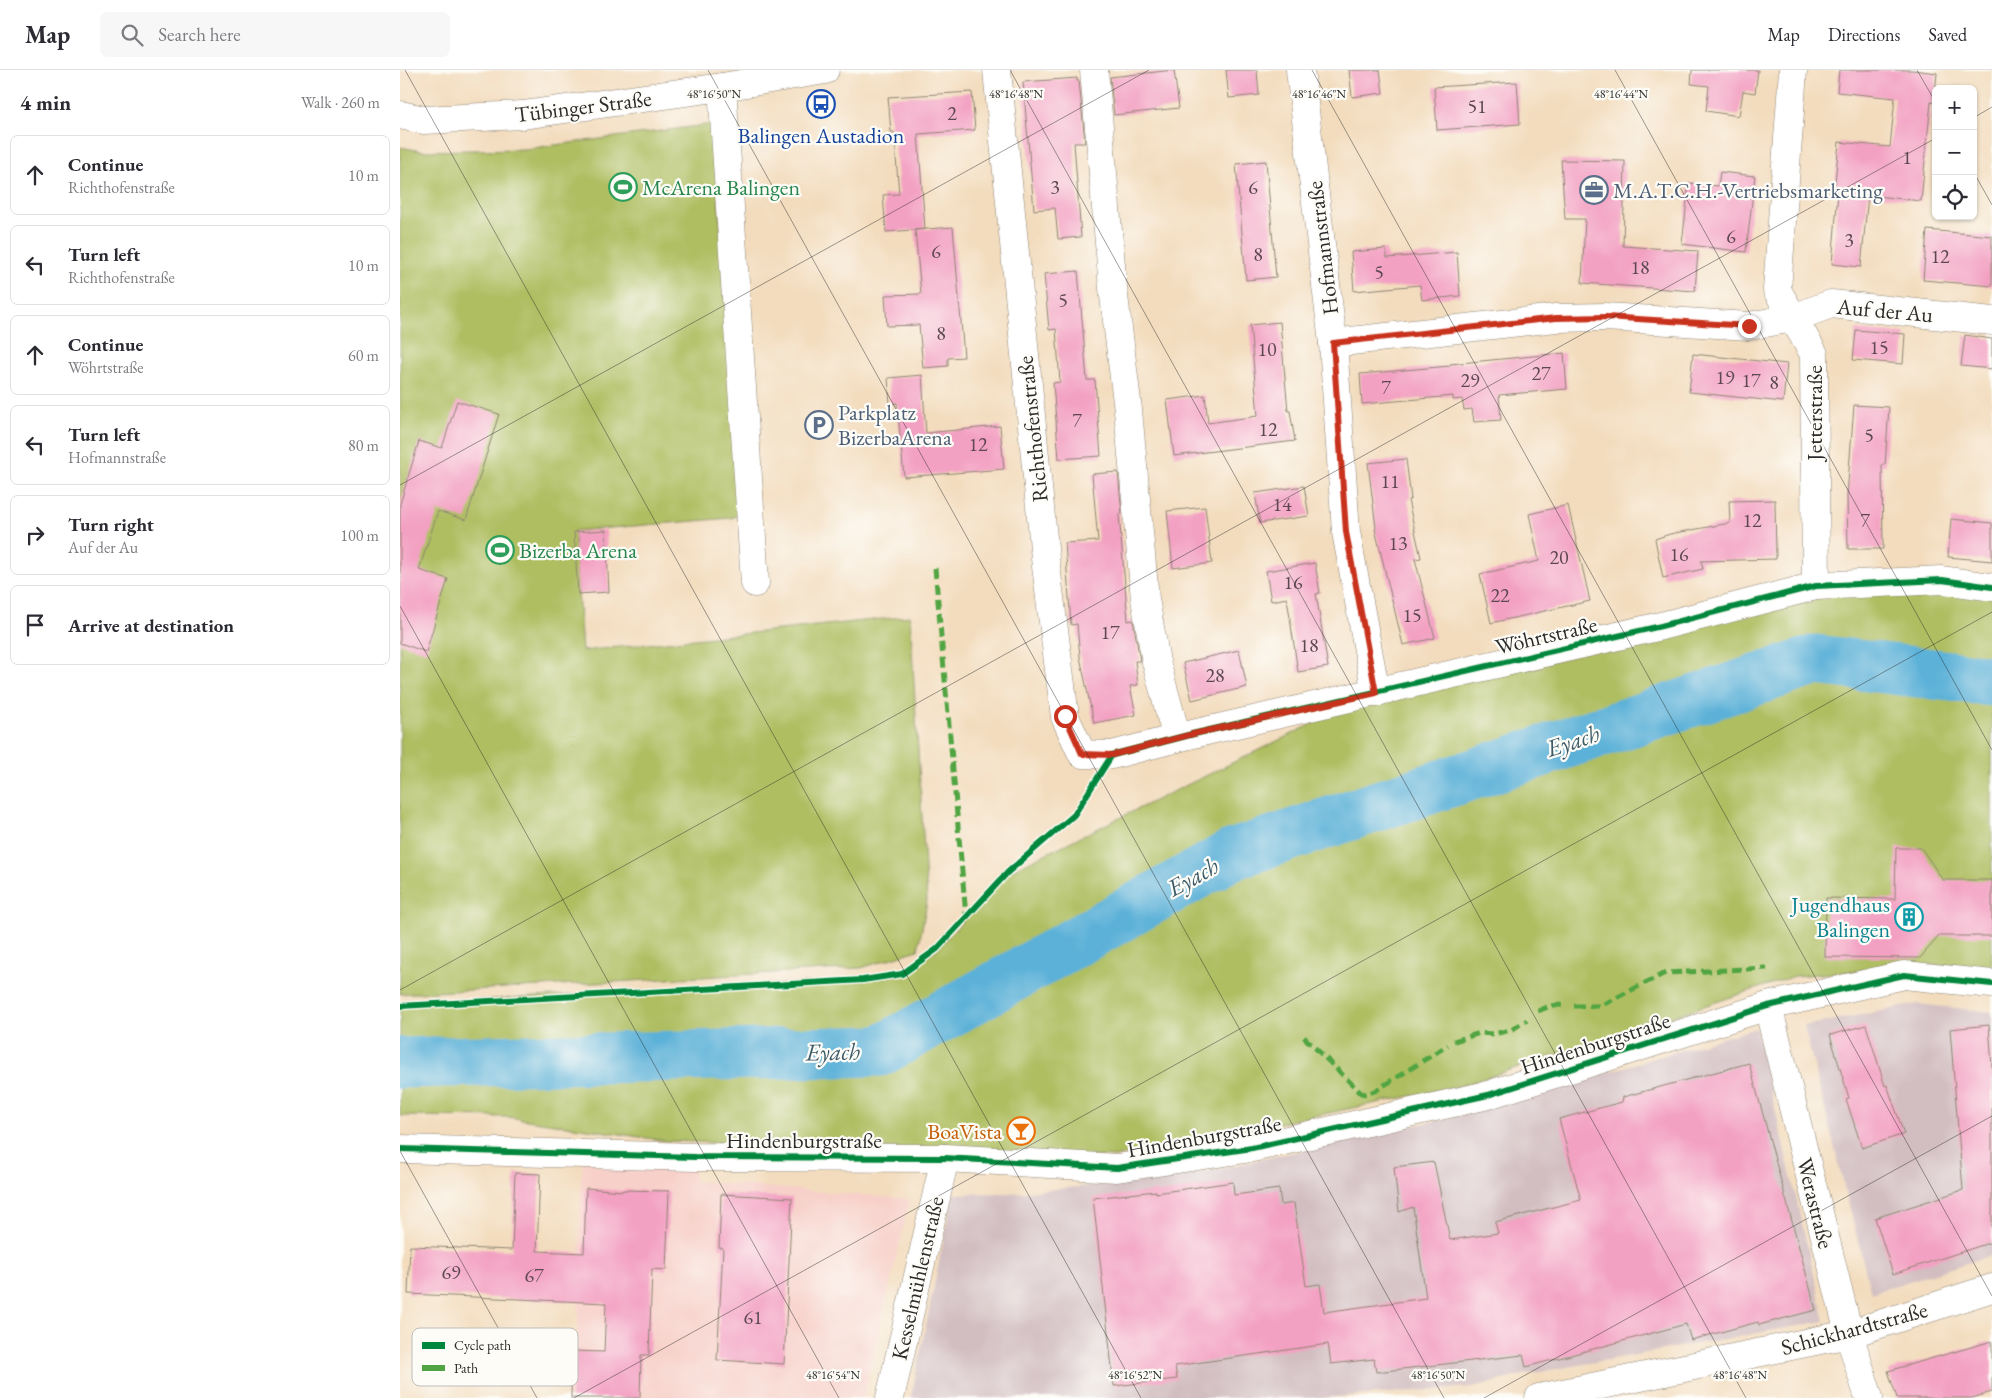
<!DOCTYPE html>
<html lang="en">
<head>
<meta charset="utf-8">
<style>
	:root { --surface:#fff; --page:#f7f7f7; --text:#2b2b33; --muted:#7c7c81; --line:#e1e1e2 }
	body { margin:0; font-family:"EB Garamond",serif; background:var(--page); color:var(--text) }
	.controls { position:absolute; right:15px; top:15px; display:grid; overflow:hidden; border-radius:8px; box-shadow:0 1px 4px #0004 }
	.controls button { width:45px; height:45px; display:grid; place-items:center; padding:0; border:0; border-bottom:1px solid var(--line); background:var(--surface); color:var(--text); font:25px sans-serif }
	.stop { position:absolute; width:15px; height:15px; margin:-11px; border:4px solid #c8321e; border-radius:50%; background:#fff }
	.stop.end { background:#c8321e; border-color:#fff; box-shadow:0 1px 5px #0008 }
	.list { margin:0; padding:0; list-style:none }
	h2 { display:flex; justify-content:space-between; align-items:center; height:65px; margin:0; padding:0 20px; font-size:21px }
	h2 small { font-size:16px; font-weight:400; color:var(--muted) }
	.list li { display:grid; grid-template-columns:32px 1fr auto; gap:15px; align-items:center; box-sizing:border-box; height:80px; margin:0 10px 10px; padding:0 10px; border:1px solid var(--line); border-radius:8px }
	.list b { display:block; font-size:19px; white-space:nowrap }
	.list p { margin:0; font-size:16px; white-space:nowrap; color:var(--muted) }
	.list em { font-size:16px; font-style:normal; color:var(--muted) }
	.icon { flex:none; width:28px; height:28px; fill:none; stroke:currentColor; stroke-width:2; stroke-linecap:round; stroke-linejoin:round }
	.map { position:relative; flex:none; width:1592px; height:1328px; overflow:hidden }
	header { display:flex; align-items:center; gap:30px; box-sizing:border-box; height:70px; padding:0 25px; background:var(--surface); border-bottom:1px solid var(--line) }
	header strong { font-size:24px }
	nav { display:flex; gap:28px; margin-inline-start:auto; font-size:18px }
	.search { width:350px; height:45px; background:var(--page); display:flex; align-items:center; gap:12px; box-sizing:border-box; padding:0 18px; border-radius:8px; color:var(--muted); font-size:19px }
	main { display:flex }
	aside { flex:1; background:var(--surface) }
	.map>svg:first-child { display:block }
	.built { fill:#f7d0c9 }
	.industrial { fill:#d2bec1 }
	.green { fill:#aebe61; stroke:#6c7446 }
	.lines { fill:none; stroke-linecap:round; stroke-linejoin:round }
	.river { stroke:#5cb1d8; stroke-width:51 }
	.building { fill:#f3a1c2 }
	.minor-casing { stroke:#8f8474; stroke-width:29 }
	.minor { stroke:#fff; stroke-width:28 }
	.quiet { stroke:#51a443; stroke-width:5; stroke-dasharray:10 5; stroke-linecap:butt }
	.cycleway-casing { stroke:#fdfcf7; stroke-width:9 }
	.cycleway { stroke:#00873e; stroke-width:6 }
	.route { stroke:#c8321e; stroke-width:6 }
	.ticks { fill:none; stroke:#2b2b2b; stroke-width:1; stroke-opacity:0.45 }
	.labels { text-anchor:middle; stroke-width:4.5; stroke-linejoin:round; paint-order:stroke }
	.number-label { font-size:20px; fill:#5d4851 }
	.street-label { font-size:22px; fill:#2b2b2b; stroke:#fdfcf7 }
	.transit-label { font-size:22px; fill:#164399; stroke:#fdfcf7 }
	.leisure-label { font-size:22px; fill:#27864d; stroke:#fdfcf7; text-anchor:start }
	.service-label { font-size:22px; fill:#4e5e75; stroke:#fdfcf7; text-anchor:start }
	.culture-label { font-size:22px; fill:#0d838f; stroke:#fdfcf7; text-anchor:end }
	.food-label { font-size:22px; fill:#c56008; stroke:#fdfcf7; text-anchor:end }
	.water-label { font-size:24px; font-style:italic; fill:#3c5a68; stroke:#fdfcf7 }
	.key { fill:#fdfcf7; stroke:#bebdba; stroke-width:1 }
	.key-label { font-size:14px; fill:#2b2b2b }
	.ticks-label { font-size:12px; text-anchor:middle; fill:#2b2b2b; stroke:#fdfcf7; stroke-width:4.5; stroke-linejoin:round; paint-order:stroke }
</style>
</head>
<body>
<header>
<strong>Map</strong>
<div class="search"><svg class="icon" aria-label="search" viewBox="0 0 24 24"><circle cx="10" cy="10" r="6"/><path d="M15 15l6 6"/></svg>Search here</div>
<nav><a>Map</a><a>Directions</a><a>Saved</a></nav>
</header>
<main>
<aside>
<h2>4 min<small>Walk · 260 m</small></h2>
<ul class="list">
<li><svg class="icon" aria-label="ahead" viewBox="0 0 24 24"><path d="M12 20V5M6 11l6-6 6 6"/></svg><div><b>Continue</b><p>Richthofenstraße</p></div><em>10 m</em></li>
<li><svg class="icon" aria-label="left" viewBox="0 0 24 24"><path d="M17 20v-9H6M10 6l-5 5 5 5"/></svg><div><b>Turn left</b><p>Richthofenstraße</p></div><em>10 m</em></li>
<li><svg class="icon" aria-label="ahead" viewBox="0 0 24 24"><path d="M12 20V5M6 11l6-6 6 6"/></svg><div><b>Continue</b><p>Wöhrtstraße</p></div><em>60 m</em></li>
<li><svg class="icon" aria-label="left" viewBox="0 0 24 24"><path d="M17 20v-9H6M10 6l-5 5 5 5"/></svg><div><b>Turn left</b><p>Hofmannstraße</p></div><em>80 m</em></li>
<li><svg class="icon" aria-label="right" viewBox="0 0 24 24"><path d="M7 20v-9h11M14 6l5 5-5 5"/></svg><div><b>Turn right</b><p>Auf der Au</p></div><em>100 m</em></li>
<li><svg class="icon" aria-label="arrive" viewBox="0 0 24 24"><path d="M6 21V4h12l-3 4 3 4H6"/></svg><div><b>Arrive at destination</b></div></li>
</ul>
</aside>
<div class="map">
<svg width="1592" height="1328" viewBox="0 0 1592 1328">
	<rect width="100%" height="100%" fill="#fdfcf7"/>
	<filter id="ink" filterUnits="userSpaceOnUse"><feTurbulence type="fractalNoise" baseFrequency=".02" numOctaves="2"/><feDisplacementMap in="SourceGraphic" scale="10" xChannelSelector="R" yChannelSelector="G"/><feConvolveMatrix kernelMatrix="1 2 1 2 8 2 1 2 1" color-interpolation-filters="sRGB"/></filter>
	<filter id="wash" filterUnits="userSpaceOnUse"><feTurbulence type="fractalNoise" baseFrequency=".0096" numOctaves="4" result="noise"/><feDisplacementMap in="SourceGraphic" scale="20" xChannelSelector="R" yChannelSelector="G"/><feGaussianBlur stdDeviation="1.12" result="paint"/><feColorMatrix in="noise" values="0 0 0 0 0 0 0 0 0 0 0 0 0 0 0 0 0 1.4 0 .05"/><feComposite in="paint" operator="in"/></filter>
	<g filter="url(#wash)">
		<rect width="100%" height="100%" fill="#f3dcbd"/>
		<polygon class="built" points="184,1084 295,1087 293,1111 510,1129 463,1328 166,1328 170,1277 176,1277 178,1250 181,1110"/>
		<g class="industrial">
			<polygon points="1517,934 1592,942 1592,1185 1471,1223 1404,956"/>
			<polygon points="1356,958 1425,1251 1123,1305 1073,1317 920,1328 511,1328 553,1124 613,1123 777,1108 1062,1045"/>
		</g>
		<g class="green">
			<polygon points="313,54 342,444 331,448 174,461 182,581 510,546 527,831 518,880 461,898 0,924 0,77 22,81 125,79"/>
			<polygon points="1416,516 1592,517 1592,896 1531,895 1395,906 1064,1015 715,1087 266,1071 108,1047 0,1046 0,934 463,910 502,904 537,879 608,802 976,623"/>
		</g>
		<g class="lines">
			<polyline class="river" points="0,993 480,981 831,785 1416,590 1592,611"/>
		</g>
		<g id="blocks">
			<g class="building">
				<polygon points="774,0 779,38 714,45 710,7"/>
				<polygon points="826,0 857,0 859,25 829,28"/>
				<polygon points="949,0 980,0 983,23 952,27"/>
				<polygon points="1292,0 1358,0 1355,23 1343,21 1339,46 1306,41 1309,16 1291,14"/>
				<polygon points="1439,0 1513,0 1537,3 1534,33 1531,32 1521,131 1468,125 1461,197 1432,194 1438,122 1434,122 1439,72 1490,77 1495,28 1437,22"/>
				<polygon points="677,8 677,11 679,11 685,73 674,73 681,167 658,169 655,138 634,140 623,12"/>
				<polygon points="1117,12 1120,54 1037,60 1034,17"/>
				<polygon points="572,22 575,60 518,64 525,159 486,162 483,125 499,124 494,62 491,62 488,27"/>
				<polygon points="1161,90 1225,91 1223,176 1298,181 1295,221 1182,213 1185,149 1165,149"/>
				<polygon points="866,91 876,207 846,210 836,94"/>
				<polygon points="1320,102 1355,106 1346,182 1282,174 1289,113 1318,116"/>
				<polygon points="553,157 564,287 548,288 548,296 523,298 519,255 487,256 485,225 521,224 515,160"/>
				<polygon points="1527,160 1592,166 1592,216 1523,210"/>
				<polygon points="986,179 987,188 1057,182 1060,226 1022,230 1020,215 954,221 951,182"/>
				<polygon points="678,201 687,310 695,310 701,386 659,389 653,313 660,312 656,259 649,260 644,204"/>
				<polygon points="880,252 888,341 890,341 895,371 774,386 767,330 805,325 808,353 858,346 850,255"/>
				<polygon points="1456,260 1505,264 1503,294 1453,290"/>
				<polygon points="1565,265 1592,269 1592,299 1561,296"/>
				<polygon points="1164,283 1167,319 1099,325 1101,350 1074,352 1072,339 1064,340 1062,329 1053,330 1053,326 962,334 960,304 1050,296 1050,294"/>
				<polygon points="1293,284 1387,294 1383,332 1289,322"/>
				<polygon points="522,305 526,363 600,356 604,399 504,407 497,333 490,334 488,308"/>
				<polygon points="57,331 99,344 66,450 38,441 19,500 48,509 26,582 0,573 0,434 19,371 42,378"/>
				<polygon points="1454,335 1489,337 1485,395 1482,395 1483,479 1448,479 1447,426"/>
				<polygon points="1006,389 1011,429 1008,430 1021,488 1015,489 1035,568 1003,575 975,459 976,458 968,393"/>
				<polygon points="718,402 722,444 719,444 728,551 733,550 740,591 735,591 738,615 730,616 736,645 694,653 680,587 677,554 671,555 665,473 698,471 692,404"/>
				<polygon points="904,416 909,446 860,453 855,423"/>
				<polygon points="1375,430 1376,489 1301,491 1303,499 1263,508 1255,469 1270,464 1330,453 1329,431"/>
				<polygon points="1168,435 1190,531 1091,553 1080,504 1139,491 1129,444"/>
				<polygon points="805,437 812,493 773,498 767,441"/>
				<polygon points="1551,449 1592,453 1592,491 1548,487"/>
				<polygon points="206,460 209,522 178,524 174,462"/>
				<polygon points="915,493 920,523 916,524 928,597 898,602 887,528 871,531 866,501"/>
				<polygon points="839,580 847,617 792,630 783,593"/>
				<polygon points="1496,778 1521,778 1543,810 1592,810 1592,866 1539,866 1520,888 1425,887 1426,828 1495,829"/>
				<polygon points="1466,955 1485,1016 1487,1015 1504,1064 1462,1078 1446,1029 1449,1028 1430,965"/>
				<polygon points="1589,955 1592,996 1592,1172 1493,1204 1475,1148 1563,1120 1550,959"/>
				<polygon points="1349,993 1416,1240 1359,1255 1358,1252 1291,1270 1286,1254 1126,1297 1123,1285 976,1302 974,1289 931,1294 928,1274 775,1296 777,1309 714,1316 693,1128 756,1121 756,1123 833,1112 834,1125 879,1119 881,1135 894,1133 906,1216 920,1214 924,1242 1026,1228 1013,1137 999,1142 994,1097 1034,1092 1050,1170 1098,1163 1095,1152 1181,1130 1159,1049 1222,1032 1223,1027"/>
				<polygon points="115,1103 140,1104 137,1181 184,1183 186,1118 223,1121 223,1120 269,1121 266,1200 252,1199 249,1285 241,1285 240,1328 171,1328 172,1281 204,1282 206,1233 8,1224 10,1176 112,1180"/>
				<polygon points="321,1124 392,1128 384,1294 317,1290 323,1178 319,1178"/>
				<polygon points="1592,1271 1592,1322 1572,1328 1497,1328 1488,1301"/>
			</g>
		</g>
	</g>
	<g filter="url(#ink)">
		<use href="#blocks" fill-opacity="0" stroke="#8f8474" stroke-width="1"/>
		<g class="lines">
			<defs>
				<g id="minor">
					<polyline points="597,0 645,488 665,647 682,684 712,685 793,664 1261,556 1416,516 1542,510 1592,517"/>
					<polyline points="694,0 713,218 728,340 745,529 756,592 777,668"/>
					<polyline points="900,0 933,273 946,462 976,623"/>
					<polyline points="1393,0 1377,220 1414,284 1416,516"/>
					<polyline points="322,17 355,513"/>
					<polyline points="0,45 24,50 123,45 322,17 425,0"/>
					<polyline points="933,273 1156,248 1205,247 1349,256 1393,248 1431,234 1592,251"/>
					<polyline points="1368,936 1449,1264 1469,1328"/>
					<polyline points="0,1079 295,1087 545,1088 717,1098 852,1078 1088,1025 1368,936 1504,905 1592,914"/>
					<polyline points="490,1328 545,1088"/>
					<polyline points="1139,1328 1449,1264 1592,1218"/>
				</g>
			</defs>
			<use href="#minor" class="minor-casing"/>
			<use href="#minor" class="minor"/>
			<g class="quiet">
				<polyline points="535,498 566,846"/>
				<polyline points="1174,936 1200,936 1265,903 1367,898"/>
				<polyline points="1138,941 1150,936 1163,935"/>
				<polyline points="904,967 961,1023 966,1024 975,1021 1048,975"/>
				<polyline points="1054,971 1080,963 1093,964 1111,960 1127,950"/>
			</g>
			<defs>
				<g id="cycleway">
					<polyline points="0,936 463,910 502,904 537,879 608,802 674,745 712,685 793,664 1261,556 1416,516 1542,510 1592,517"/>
					<polyline points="0,1079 295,1087 545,1088 717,1098 852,1078 1088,1025 1368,936 1504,905 1592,914"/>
				</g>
			</defs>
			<use href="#cycleway" class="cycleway-casing"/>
			<use href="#cycleway" class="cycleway"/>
		</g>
	</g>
	<g class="lines" filter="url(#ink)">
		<polyline class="route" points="665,646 682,684 712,685 793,664 976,623 946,462 933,273 1156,248 1206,247 1349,256"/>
	</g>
	<path class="ticks" d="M5 0 741 1328M308 0 1044 1328M610 0 1346 1328M912 0 1592 1226M1215 0 1592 680M1517 0 1536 33M1573 48 1592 37M1573 101 1592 135M0 415 749 0M0 536 439 1328M0 920 1536 68M0 1081 137 1328M174 1328 1592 542M1084 1328 1592 1046"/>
	<defs>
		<symbol id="bus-ring" viewBox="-11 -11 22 22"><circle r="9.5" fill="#fdfcf7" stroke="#1a4fb4" stroke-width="1.5"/><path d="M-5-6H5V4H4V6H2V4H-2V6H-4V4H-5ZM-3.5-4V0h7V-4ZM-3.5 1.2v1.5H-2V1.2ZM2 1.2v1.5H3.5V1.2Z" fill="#1a4fb4"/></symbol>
		<symbol id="stadium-ring" viewBox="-11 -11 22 22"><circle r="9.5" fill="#fdfcf7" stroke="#2e9e5b" stroke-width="1.5"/><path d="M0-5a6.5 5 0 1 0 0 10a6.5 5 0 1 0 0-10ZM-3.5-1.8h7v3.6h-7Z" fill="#2e9e5b"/></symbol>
		<symbol id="office-ring" viewBox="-11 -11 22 22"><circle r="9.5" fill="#fdfcf7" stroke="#5c6f8a" stroke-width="1.5"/><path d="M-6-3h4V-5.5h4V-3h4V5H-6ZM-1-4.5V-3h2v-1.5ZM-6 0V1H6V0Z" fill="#5c6f8a"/></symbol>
		<symbol id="parking-ring" viewBox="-11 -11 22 22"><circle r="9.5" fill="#fdfcf7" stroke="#5c6f8a" stroke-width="1.5"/><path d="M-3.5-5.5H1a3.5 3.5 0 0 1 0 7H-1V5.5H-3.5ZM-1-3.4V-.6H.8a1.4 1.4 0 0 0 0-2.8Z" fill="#5c6f8a"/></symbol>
		<symbol id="building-ring" viewBox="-11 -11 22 22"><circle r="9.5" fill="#fdfcf7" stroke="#0f9aa8" stroke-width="1.5"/><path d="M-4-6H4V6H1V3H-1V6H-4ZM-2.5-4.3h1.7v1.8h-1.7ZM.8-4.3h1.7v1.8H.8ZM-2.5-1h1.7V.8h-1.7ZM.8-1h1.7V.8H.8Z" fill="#0f9aa8"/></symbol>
		<symbol id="bar-ring" viewBox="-11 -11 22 22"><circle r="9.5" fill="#fdfcf7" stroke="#e8710a" stroke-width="1.5"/><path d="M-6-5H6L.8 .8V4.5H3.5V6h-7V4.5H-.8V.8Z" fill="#e8710a"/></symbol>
	</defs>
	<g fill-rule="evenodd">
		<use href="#bus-ring" x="405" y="18" width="32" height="32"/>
		<use href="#stadium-ring" x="207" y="101" width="32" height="32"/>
		<use href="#office-ring" x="1178" y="104" width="32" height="32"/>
		<use href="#parking-ring" x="403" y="339" width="32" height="32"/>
		<use href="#stadium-ring" x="84" y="464" width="32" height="32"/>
		<use href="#building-ring" x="1493" y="831" width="32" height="32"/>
		<use href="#bar-ring" x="605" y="1045" width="32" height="32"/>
	</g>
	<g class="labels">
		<g class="number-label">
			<text x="1077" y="43">51</text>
			<text x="552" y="50">2</text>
			<text x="1507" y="94">1</text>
			<text x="655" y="124">3</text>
			<text x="853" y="124">6</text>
			<text x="1331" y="173">6</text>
			<text x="1449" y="177">3</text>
			<text x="536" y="188">6</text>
			<text x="858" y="191">8</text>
			<text x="1540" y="193">12</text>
			<text x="1240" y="204">18</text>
			<text x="979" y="209">5</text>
			<text x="663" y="237">5</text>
			<text x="541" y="270">8</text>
			<text x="1479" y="284">15</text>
			<text x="867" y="286">10</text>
			<text x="1141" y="310">27</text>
			<text x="1325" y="314">19</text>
			<text x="1070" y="317">29</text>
			<text x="1351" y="317">17</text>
			<text x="1374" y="319">8</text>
			<text x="986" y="324">7</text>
			<text x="677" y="357">7</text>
			<text x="868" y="366">12</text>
			<text x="1469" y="372">5</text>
			<text x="578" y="381">12</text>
			<text x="990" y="418">11</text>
			<text x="882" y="441">14</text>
			<text x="1352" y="457">12</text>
			<text x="1465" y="457">7</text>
			<text x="998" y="480">13</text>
			<text x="1279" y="491">16</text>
			<text x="1159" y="494">20</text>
			<text x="893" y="519">16</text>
			<text x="1100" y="532">22</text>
			<text x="1012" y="552">15</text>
			<text x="710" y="569">17</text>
			<text x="909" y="582">18</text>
			<text x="815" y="612">28</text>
			<text x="51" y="1209">69</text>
			<text x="134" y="1212">67</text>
			<text x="353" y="1254">61</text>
		</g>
		<g class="street-label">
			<text transform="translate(183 36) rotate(-7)" y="8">Tübinger Straße</text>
			<text transform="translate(922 178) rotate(-97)" y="8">Hofmannstraße</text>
			<text transform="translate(1485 240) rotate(5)" y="8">Auf der Au</text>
			<text transform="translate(1414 343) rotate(-90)" y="8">Jetterstraße</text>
			<text transform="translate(632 359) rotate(-96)" y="8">Richthofenstraße</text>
			<text transform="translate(1146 565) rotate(-13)" y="8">Wöhrtstraße</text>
			<text transform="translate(1195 973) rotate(-18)" y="8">Hindenburgstraße</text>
			<text transform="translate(804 1066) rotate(-10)" y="8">Hindenburgstraße</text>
			<text x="404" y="1078">Hindenburgstraße</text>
			<text transform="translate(1416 1133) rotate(76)" y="8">Werastraße</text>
			<text transform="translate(517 1208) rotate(-77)" y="8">Kesselmühlenstraße</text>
			<text transform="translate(1454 1258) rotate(-15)" y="8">Schickhardtstraße</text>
		</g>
		<g class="transit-label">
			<text x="421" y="73">Balingen Austadion</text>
		</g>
		<g class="leisure-label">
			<text x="242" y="125">McArena Balingen</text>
			<text x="119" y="488">Bizerba Arena</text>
		</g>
		<g class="service-label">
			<text x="1213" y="128">M.A.T.C.H.-Vertriebsmarketing</text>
			<text x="438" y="350">Parkplatz<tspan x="438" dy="25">BizerbaArena</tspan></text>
		</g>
		<g class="culture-label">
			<text x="1490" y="842">Jugendhaus<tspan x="1490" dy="25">Balingen</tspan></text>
		</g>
		<g class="food-label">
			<text x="602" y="1069">BoaVista</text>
		</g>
		<g class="water-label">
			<text transform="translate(1173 671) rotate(-18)" y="8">Eyach</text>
			<text transform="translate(793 807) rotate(-29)" y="8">Eyach</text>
			<text transform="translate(433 982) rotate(-1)" y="8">Eyach</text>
		</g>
	</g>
	<rect x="12" y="1258" width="166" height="58" rx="8" class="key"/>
	<rect x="22" y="1272" width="23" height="7" fill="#00873e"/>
	<rect x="22" y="1295" width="23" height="6" fill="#51a443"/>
	<g class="key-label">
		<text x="54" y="1280">Cycle path</text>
		<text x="54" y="1303">Path</text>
	</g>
	<g class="ticks-label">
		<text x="314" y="28">48°16'50"N</text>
		<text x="616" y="28">48°16'48"N</text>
		<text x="919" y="28">48°16'46"N</text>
		<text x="1221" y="28">48°16'44"N</text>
		<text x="433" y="1309">48°16'54"N</text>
		<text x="735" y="1309">48°16'52"N</text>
		<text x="1038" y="1309">48°16'50"N</text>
		<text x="1340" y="1309">48°16'48"N</text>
	</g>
</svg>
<div class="controls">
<button>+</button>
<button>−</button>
<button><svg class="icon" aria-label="locate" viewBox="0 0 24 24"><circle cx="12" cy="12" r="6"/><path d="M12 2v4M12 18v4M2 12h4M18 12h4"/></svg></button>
</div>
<div class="stop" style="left:665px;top:646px"></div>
<div class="stop end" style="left:1349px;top:256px"></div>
</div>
</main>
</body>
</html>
